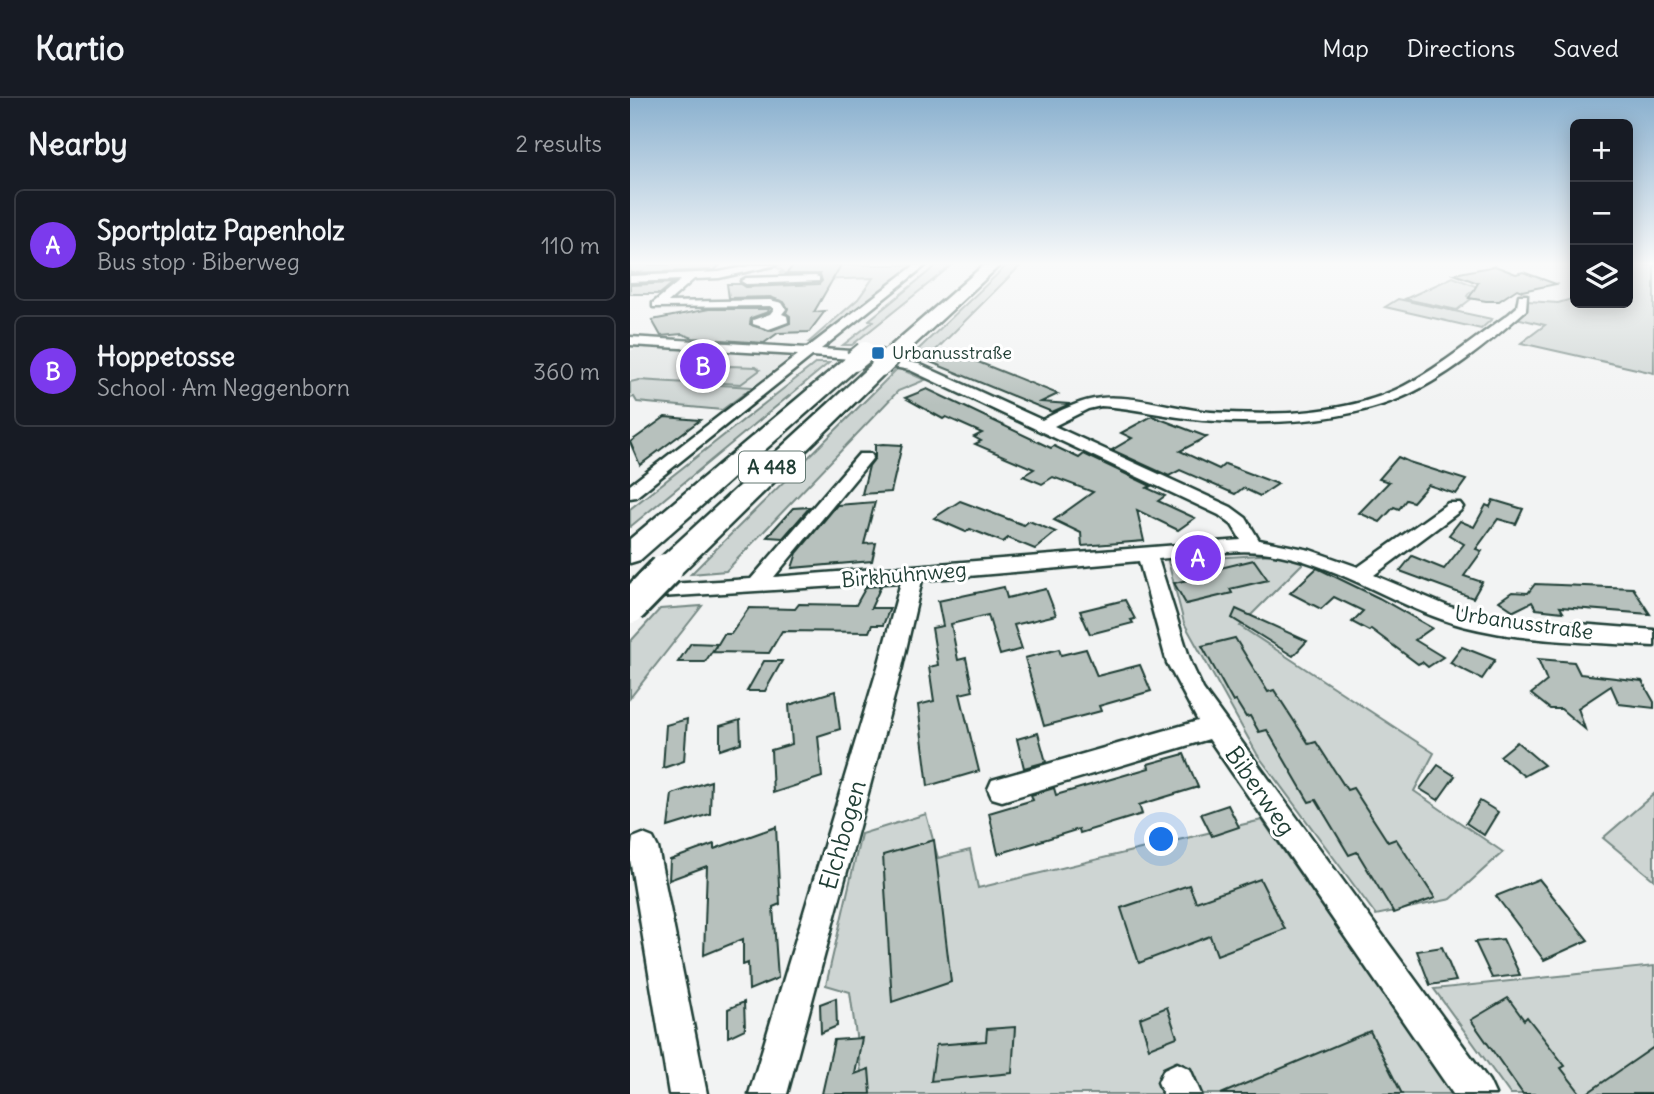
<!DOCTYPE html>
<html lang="en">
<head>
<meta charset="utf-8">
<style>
	:root { --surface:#171b24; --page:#242831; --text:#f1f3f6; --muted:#9ea1a6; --line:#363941; --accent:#7c3aed }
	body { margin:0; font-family:Delius,sans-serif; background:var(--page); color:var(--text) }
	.controls { position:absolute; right:21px; top:21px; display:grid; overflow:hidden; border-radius:10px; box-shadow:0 4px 18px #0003 }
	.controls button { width:63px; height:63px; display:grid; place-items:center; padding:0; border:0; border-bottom:2px solid var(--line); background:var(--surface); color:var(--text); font:35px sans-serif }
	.you { position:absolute; left:532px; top:742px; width:24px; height:24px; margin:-18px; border:5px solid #fff; border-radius:50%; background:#1a73e8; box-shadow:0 0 0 10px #1a73e833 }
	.badge { display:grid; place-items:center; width:46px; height:46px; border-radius:50%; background:var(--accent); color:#fff; font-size:23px; font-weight:700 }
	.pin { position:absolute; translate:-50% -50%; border:4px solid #fff; box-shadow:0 2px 7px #0006 }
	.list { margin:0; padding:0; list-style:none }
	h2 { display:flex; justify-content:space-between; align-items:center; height:91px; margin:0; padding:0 28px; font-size:30px }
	h2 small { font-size:23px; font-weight:400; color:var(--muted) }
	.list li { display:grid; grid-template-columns:46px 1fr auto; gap:21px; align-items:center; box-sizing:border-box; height:112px; margin:0 14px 14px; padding:0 14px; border:2px solid var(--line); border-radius:10px }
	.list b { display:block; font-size:26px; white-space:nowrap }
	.list p { margin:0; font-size:23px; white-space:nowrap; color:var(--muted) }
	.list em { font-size:23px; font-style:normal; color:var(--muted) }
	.icon { flex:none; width:38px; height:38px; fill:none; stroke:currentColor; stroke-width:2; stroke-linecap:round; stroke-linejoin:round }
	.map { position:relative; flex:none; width:1024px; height:996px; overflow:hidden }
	header { display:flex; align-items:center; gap:42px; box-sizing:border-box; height:98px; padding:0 35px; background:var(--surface); border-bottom:2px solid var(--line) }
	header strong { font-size:33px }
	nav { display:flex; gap:38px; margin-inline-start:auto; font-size:24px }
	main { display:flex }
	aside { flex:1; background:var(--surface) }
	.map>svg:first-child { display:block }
	.built { fill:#e0e4e3 }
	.green { fill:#ced5d3; stroke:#768984; stroke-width:2 }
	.building { fill:#b7c1bd; stroke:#1f3d34; stroke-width:2 }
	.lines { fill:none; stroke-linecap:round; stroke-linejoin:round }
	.minor-casing { stroke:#1f3d34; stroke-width:5 }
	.highway-casing { stroke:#1f3d34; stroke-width:5 }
	.minor { fill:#fff; fill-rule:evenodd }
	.highway { fill:#fff; fill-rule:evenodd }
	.highway-bridge-far1-casing { stroke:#1f3d34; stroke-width:24; stroke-linecap:butt }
	.highway-bridge-casing { stroke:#1f3d34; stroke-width:38; stroke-linecap:butt }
	.highway-bridge-far1 { stroke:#fff; stroke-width:20 }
	.highway-bridge { stroke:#fff; stroke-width:32 }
	.poi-dot { fill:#1f6fb2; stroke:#fff; stroke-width:2.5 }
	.labels { text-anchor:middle; stroke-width:6; stroke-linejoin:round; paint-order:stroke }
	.far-poi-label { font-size:18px; fill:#1f3d34; stroke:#fff; text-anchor:start }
	.shield { fill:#fff; stroke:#627771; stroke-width:2 }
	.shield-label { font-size:19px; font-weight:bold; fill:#1f3d34 }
	.street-label { font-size:21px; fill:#1f3d34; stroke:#fff }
	.near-street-label { font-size:24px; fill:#1f3d34; stroke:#fff }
</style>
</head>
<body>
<header>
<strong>Kartio</strong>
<nav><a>Map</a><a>Directions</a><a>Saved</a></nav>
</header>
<main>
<aside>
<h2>Nearby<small>2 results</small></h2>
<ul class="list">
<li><span class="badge">A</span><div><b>Sportplatz Papenholz</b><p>Bus stop · Biberweg</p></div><em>110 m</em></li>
<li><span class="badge">B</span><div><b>Hoppetosse</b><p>School · Am Neggenborn</p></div><em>360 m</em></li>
</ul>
</aside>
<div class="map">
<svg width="1024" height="996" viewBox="0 0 1024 996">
	<rect width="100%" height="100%" fill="#f2f3f3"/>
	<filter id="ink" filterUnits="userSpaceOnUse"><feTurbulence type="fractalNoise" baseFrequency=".0143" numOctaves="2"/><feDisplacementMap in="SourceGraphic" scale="14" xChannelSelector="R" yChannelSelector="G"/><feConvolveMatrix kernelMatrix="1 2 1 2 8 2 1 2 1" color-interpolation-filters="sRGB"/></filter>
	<g filter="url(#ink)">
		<polygon class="built" points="8,249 155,258 158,261 123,289 0,281 0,253"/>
		<g class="green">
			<polygon points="149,167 284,167 188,244 179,244 228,201 243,180 186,182 191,174 149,175 153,173 146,169 137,171"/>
			<polygon points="307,167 322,167 222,247 213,247 244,223 239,222"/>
			<polygon points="377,167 391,167 301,257 283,263 277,262"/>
			<polygon points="998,167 1024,167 1024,275 891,245 915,227 886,220 894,213 898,203 928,205 945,200 945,205 998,205"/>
			<polygon points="823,179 855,192 840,194 837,198 841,201 827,212 775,201"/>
			<polygon points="768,201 862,221 851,231 755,209"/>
			<polygon points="186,265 199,265 0,429 0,411"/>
			<polygon points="100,268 126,269 130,272 111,286 77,284"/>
			<polygon points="268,270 295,282 268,293 96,473 61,476"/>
			<polygon points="9,282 123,289 92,312 7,304 4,299 0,300 0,284"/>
			<polygon points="644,456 675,463 610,528 804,655 784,693 873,754 821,801 746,817 627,656 554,525 538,463"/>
			<polygon points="72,508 0,600 0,544 30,511"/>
			<polygon points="1024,696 1024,782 973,740"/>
			<polygon points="296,716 308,760 340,752 348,790 632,722 823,996 234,996 220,894 196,887 231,736"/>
			<polygon points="1024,868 1024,996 880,996 804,891"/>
		</g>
		<g class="building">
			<polygon points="0,167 90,167 85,172 0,175"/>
			<polygon points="211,167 184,214 195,213 179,234 148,235 134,245 63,240 52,236 31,238 22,222 79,211 139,211 138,214 121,220 120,226 140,233 160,225 160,218 156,215 158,210 154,204 140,199 99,200 97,186 111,186 116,189 189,186 192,183 190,176 156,176 162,169"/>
			<polygon points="865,168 886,176 893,174 926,186 892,193 887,191 869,203 856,203 839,200 848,185 824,176"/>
			<polygon points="43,185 30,196 0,196 0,187"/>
			<polygon points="323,254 428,296 411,304 440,306 422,314 298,263"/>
			<polygon points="297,291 421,350 424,348 449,360 454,356 521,388 517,390 535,398 528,403 565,420 548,432 507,412 514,443 452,448 451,435 424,422 463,394 423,379 412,386 393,378 404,371 345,346 351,343 344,339 352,335 316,319 313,321 275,300"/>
			<polygon points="522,318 577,339 550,353 589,371 595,366 648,386 630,398 613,390 605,396 550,372 539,378 482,352 502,340 491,335"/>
			<polygon points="35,319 70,322 10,367 0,344"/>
			<polygon points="253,346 272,347 261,394 232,396 239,368 245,360 245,347"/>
			<polygon points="768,359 779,364 836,382 826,396 798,387 783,404 776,402 769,411 764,409 750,424 729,415 759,384 749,381"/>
			<polygon points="863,402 893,411 886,426 868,421 846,451 852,453 834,478 852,484 843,500 770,473 782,458 814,471 834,446 819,437 830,423 844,429 856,407 860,409"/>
			<polygon points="330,403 394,427 399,423 426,434 405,451 378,440 373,444 340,431 336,434 304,420"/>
			<polygon points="245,404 234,446 246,445 242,463 162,470 167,455 207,407"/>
			<polygon points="180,409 153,440 137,439 163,410"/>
			<polygon points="624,462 638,482 600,491 602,495 556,506 544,485 589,475 586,471"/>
			<polygon points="687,470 749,500 802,530 785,542 813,559 798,569 792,564 788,566 741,531 739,533 722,524 733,513 704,499 691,511 660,495"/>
			<polygon points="905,486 1003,490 1020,516 930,509 933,514 906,511 902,504 884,513 869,503 882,494 898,495"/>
			<polygon points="251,488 241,510 260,510 253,527 242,527 239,534 152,533 139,555 83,554 87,546 75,564 48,564 61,545 88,546 94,536 101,536 119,510 165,511 169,506 226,507 236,489"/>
			<polygon points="374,489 377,500 416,491 426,517 384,527 392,551 370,557 358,517 321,526 328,562 336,560 343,593 330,596 349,673 298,688 288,607 304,603 299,569 308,567 302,530 313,528 308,503"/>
			<polygon points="495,502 505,521 501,522 503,525 460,536 450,513"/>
			<polygon points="606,511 677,543 663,558 602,520"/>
			<polygon points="605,540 638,594 644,592 679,646 686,644 717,692 723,690 758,744 766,741 805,800 764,815 727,754 719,757 686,702 679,704 637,632 629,634 620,618 616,619 606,603 603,604 572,548"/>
			<polygon points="832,549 865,562 852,581 820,565"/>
			<polygon points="429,551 431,557 456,551 467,578 510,567 521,593 469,608 471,613 414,628 395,560"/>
			<polygon points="908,561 944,564 950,576 1012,583 1024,604 1024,610 989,606 981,588 948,610 955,631 931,611 920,611 901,596 917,583"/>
			<polygon points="134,563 152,563 135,593 117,593"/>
			<polygon points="205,593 210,631 188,638 192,679 143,695 141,652 162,646 159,607"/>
			<polygon points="57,621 54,663 33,670 36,627"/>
			<polygon points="110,622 111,645 90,652 90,628"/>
			<polygon points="408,635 416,664 394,670 387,641"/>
			<polygon points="887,644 914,667 894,678 870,658"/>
			<polygon points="554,656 568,689 509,707 512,716 450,735 449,731 368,756 359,715 403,702 401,697 424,690 426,697 519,670 518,666"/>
			<polygon points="808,667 825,678 808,702 790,691"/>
			<polygon points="81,683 80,716 38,729 42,696"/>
			<polygon points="850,703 868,714 854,737 836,725"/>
			<polygon points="598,707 609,729 582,738 571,716"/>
			<polygon points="146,729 150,806 143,809 148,880 119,892 118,865 113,867 113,841 74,857 77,768 39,782 40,762 84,746 84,751"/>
			<polygon points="304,742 321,884 262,904 253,757"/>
			<polygon points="630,781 655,831 587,857 580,838 509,865 491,810 559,787 566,804"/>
			<polygon points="909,781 958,842 914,862 866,798"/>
			<polygon points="873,841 890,877 862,880 845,844"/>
			<polygon points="812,849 826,883 800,887 787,853"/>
			<polygon points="206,900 207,928 191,935 190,906"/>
			<polygon points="878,900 894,922 897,919 935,968 931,970 951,996 893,996 841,922"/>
			<polygon points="114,904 115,931 98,939 98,911"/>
			<polygon points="537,909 547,939 519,950 510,920"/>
			<polygon points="385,929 382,975 301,983 306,947 356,943 357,931"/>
			<polygon points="740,933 772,996 591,996"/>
			<polygon points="232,940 225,976 239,971 241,996 192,996 204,942"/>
			<polygon points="1024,949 1024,996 956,996 989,973"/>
		</g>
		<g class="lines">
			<defs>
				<g id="minor">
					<polygon points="124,167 146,167 89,180 64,181 38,204 140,202 152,205 156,211 152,216 157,218 158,224 139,231 123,226 123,222 140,216 144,211 140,208 23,209 23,205 51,182 0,184 0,178 89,174"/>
					<path d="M285 167H296L191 251 221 253 289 266 412 322C430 313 450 302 471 300 507 297 545 311 581 314 644 318 717 317 774 288 812 268 845 240 879 216L887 209 889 197H897L896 212C859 245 814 282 768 301 708 325 636 327 572 322 538 319 505 310 471 308L458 311 424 328 601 409 616 420 629 442 680 452 728 469 818 405H830L833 409 830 413 744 477 820 509 860 519 1024 532V548C961 544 895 544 833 528 770 511 715 470 650 457 611 448 568 458 528 461L561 565 573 591 859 983 865 996H823L579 641 372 703 362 700 358 691 362 682 568 623 537 565 509 463 292 482 272 569 157 996H119L248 569 271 484 30 499 23 497 20 492 23 487 121 481 229 356H241L243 359 241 362 144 479 611 442 602 427 589 417 280 272 221 261 182 258 6 399 0 400V387L168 257 0 247V239L177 250Z"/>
					<polygon points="185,178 189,179 189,183 116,186 111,183 116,180"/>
					<polygon points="13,736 23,740 28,750 77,996 39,996 0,761 3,740"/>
					<polygon points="547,965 560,971 571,996 533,996 528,984 534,971"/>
				</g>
				<g id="highway">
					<polygon points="354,167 370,167 268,262 254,262 251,258 254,254"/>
					<polygon points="224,257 234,263 231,267 10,462 0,465 0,441 217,259"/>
					<polygon points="251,262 261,268 258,272 47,479 36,482 25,479 21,472 25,465 244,264"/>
				</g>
			</defs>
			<use href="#minor" class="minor-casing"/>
			<use href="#highway" class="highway-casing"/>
			<use href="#minor" class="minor"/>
			<use href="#highway" class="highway"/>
			<defs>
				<g id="highway-bridge-far1">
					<polyline points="224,263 235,254"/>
					<polyline points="251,268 261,258"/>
				</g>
				<polyline id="highway-bridge" points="0,509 36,472"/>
			</defs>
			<use href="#highway-bridge-far1" class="highway-bridge-far1-casing"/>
			<use href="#highway-bridge" class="highway-bridge-casing"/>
			<use href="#highway-bridge-far1" class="highway-bridge-far1"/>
			<use href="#highway-bridge" class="highway-bridge"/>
		</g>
	</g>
	<linearGradient id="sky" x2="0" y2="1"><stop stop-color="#8bb1cf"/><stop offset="0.54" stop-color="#f9fafa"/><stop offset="1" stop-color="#f9fafa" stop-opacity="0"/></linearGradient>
	<rect width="1024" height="307" fill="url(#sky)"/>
	<rect class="poi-dot" x="241" y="248" width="14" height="14" rx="3.5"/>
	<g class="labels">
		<g class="far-poi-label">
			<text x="262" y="261">Urbanusstraße</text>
		</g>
		<rect class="shield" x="109" y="353.5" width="66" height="31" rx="5"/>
		<g class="shield-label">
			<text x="142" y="376">A 448</text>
		</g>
		<g class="street-label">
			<text transform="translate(274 477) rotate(-5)" y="7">Birkhuhnweg</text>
			<text transform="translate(894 525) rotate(8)" y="7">Urbanusstraße</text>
		</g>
		<g class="near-street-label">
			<text transform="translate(630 693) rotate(55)" y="8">Biberweg</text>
			<text transform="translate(213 737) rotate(-74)" y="8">Elchbogen</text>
		</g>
	</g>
</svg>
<div class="controls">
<button>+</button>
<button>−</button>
<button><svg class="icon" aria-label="layers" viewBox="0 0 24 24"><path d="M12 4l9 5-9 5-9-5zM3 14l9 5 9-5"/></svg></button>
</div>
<div class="you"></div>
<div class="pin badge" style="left:568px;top:460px">A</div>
<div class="pin badge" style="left:73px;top:268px">B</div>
</div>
</main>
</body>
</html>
